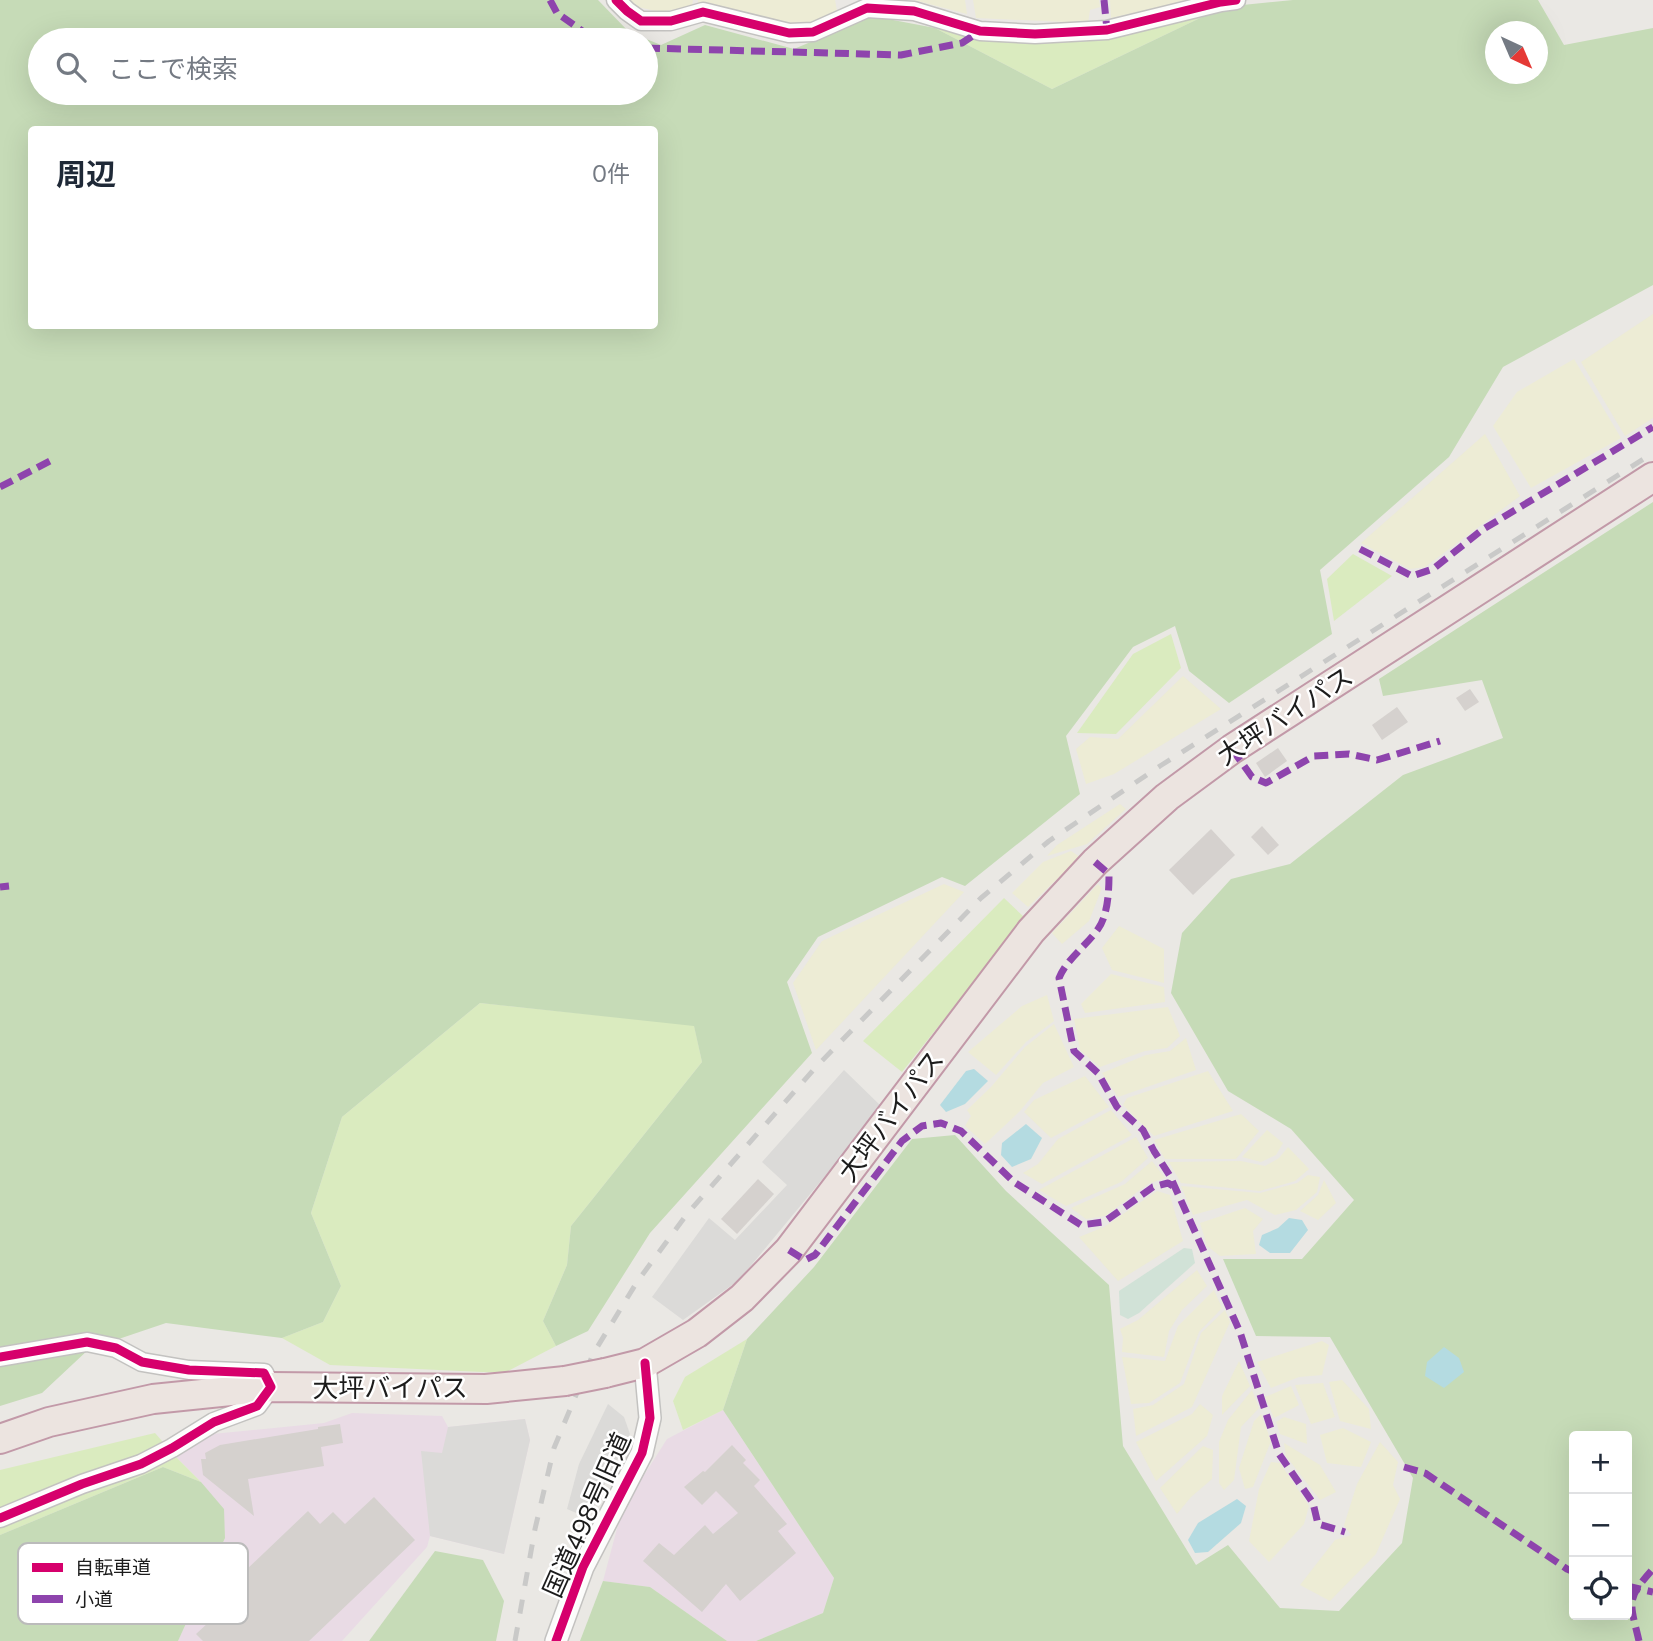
<!DOCTYPE html>
<html lang="ja">
<head>
<meta charset="utf-8">
<style>
	:root { --surface:#fff; --page:#f6f6f7; --text:#1f2937; --muted:#747a83; --line:#e0e1e3 }
	body { margin:0; font-family:Commissioner,"Noto Sans JP",sans-serif; background:var(--page); color:var(--text) }
	.controls { position:absolute; right:21px; bottom:21px; display:grid; overflow:hidden; border-radius:7px; box-shadow:0 7px 28px #0002 }
	.controls button { width:63px; height:63px; display:grid; place-items:center; padding:0; border:0; border-bottom:2px solid var(--line); background:var(--surface); color:var(--text); font:35px sans-serif }
	.compass { position:absolute; left:1485px; top:21px; width:63px; height:63px; border-radius:50%; background:var(--surface); box-shadow:0 7px 28px #0002; rotate:136deg }
	.list { margin:0; padding:0; list-style:none }
	h2 { display:flex; justify-content:space-between; align-items:center; height:91px; margin:0; padding:0 28px; font-size:30px }
	h2 small { font-size:23px; font-weight:400; color:var(--muted) }
	.icon { flex:none; width:38px; height:38px; fill:none; stroke:currentColor; stroke-width:2; stroke-linecap:round; stroke-linejoin:round }
	.map { position:relative; flex:none; width:1653px; height:1641px; overflow:hidden }
	.search { position:absolute; background:var(--surface); box-shadow:0 7px 28px #0002; left:28px; top:28px; width:630px; height:77px; display:flex; align-items:center; gap:18px; box-sizing:border-box; padding:0 24px; border-radius:38px; color:var(--muted); font-size:26px }
	.panel { position:absolute; background:var(--surface); box-shadow:0 7px 28px #0002; left:28px; top:126px; width:630px; height:203px; border-radius:7px }
	.map>svg:first-child { display:block }
	.industrial { fill:#e9dbe5 }
	.farmland { fill:#edecd5 }
	.grass { fill:#daebbf }
	.forest { fill:#c6dbb7; fill-rule:evenodd }
	.wetland { fill:#d1e2d7 }
	.parking { fill:#dbdad8 }
	.water { fill:#b4dbe1 }
	.building { fill:#d5d1ce }
	.lines { fill:none; stroke-linecap:round; stroke-linejoin:round }
	.minor-casing { stroke:#c3c2c0; stroke-width:21 }
	.tertiary-casing { stroke:#c3c2c0; stroke-width:24 }
	.trunk-casing { stroke:#c299a8; stroke-width:32 }
	.minor { stroke:#fcfcfb; stroke-width:18 }
	.tertiary { stroke:#fcfcfb; stroke-width:21 }
	.trunk { stroke:#ece4e0; stroke-width:28 }
	.rail { stroke:#c9c9c8; stroke-width:5; stroke-dasharray:14 14; stroke-linecap:butt }
	.trunk-bridge-casing { stroke:#c299a8; stroke-width:32; stroke-linecap:butt }
	.trunk-bridge { stroke:#ece4e0; stroke-width:28 }
	.quiet { stroke:#8e44ad; stroke-width:7; stroke-dasharray:14 7; stroke-linecap:butt }
	.cycleway-casing { stroke:#fff; stroke-width:13 }
	.cycleway { stroke:#d6006c; stroke-width:9 }
	.labels { text-anchor:middle; stroke-width:5; stroke-linejoin:round; paint-order:stroke }
	.street-label { font-size:26px; fill:#1c1c1c; stroke:#fff }
	.key { fill:#fff; stroke:#bbb; stroke-width:2 }
	.key-label { font-size:19px; fill:#1c1c1c }
</style>
</head>
<body>
<div class="map">
<svg width="1653" height="1641" viewBox="0 0 1653 1641">
	<rect width="100%" height="100%" fill="#eae8e4"/>
	<g class="industrial">
		<polygon points="723,1410 834,1578 823,1613 756,1641 727,1641 650,1587 603,1581 622,1510 667,1439"/>
		<polygon points="352,1413 442,1416 448,1427 525,1419 530,1440 504,1554 430,1536 427,1547 342,1641 178,1641 225,1538 223,1509 201,1482 176,1457 212,1434 324,1423"/>
	</g>
	<g class="farmland">
		<polygon points="629,0 693,0 692,6 660,12 634,6"/>
		<polygon points="698,0 835,0 837,11 801,27 698,4"/>
		<polygon points="914,0 965,0 967,14"/>
		<polygon points="973,0 1099,0 1100,7 1090,10 1088,23 976,18"/>
		<polygon points="1110,0 1186,0 1186,1 1111,18"/>
		<polygon points="1653,314 1653,418 1625,436 1581,362"/>
		<polygon points="1574,359 1621,438 1531,488 1493,426 1517,392"/>
		<polygon points="1485,434 1520,496 1425,567 1410,569 1361,543"/>
		<polygon points="1183,676 1221,709 1114,774 1086,784 1076,749 1090,737 1118,739"/>
		<polygon points="1120,804 1126,809 1087,844 1047,856 1057,845"/>
		<polygon points="1071,851 1080,857 1028,907 1012,893 1043,862"/>
		<polygon points="944,884 964,892 816,1050 793,983 822,941"/>
		<polygon points="1098,884 1102,888 1089,921 1062,944 1052,933"/>
		<polygon points="1119,926 1164,949 1164,983 1112,970 1102,948"/>
		<polygon points="1111,974 1164,987 1165,1002 1085,1013 1081,1004"/>
		<polygon points="1047,995 1054,1021 1026,1042 996,1075 968,1052 1022,1006"/>
		<polygon points="1168,1007 1180,1036 1167,1048 1145,1051 1100,1067 1080,1050 1074,1019"/>
		<polygon points="1054,1024 1074,1067 1043,1083 1020,1111 985,1144 965,1126 971,1116 967,1110 991,1087 1025,1047"/>
		<polygon points="1186,1038 1196,1070 1118,1097 1102,1073 1146,1055 1170,1051"/>
		<polygon points="1208,1071 1233,1111 1154,1136 1123,1105 1127,1098"/>
		<polygon points="1085,1076 1109,1107 1051,1138 1024,1112 1034,1100"/>
		<polygon points="1111,1110 1132,1135 1042,1184 1023,1173 1038,1164 1058,1139"/>
		<polygon points="1241,1114 1259,1131 1236,1159 1165,1159 1154,1140"/>
		<polygon points="1267,1130 1283,1143 1276,1155 1261,1162 1242,1157"/>
		<polygon points="1136,1137 1148,1158 1121,1182 1066,1206 1039,1190"/>
		<polygon points="1288,1147 1309,1169 1295,1181 1260,1191 1181,1183 1169,1162 1241,1161 1265,1166 1279,1158"/>
		<polygon points="1152,1161 1165,1178 1148,1184 1105,1216 1086,1219 1071,1208 1125,1184"/>
		<polygon points="1308,1175 1320,1177 1317,1192 1296,1210 1275,1215 1247,1200 1193,1215 1181,1186 1260,1193 1297,1183"/>
		<polygon points="1324,1180 1336,1203 1318,1220 1300,1211 1318,1195"/>
		<polygon points="1157,1191 1170,1195 1183,1241 1118,1281 1079,1237 1104,1227"/>
		<polygon points="1245,1208 1263,1219 1253,1231 1256,1254 1220,1256 1207,1246 1200,1223"/>
		<polygon points="1197,1270 1207,1286 1182,1310 1169,1331 1164,1357 1122,1352 1123,1338 1120,1329 1138,1320"/>
		<polygon points="1214,1290 1222,1308 1199,1332 1180,1383 1149,1403 1131,1404 1122,1357 1165,1361 1178,1326"/>
		<polygon points="1225,1310 1230,1322 1192,1407 1136,1436 1133,1409 1153,1405 1184,1384 1201,1333"/>
		<polygon points="1322,1341 1329,1345 1322,1375 1299,1377 1271,1388 1257,1362"/>
		<polygon points="1239,1361 1250,1386 1222,1415 1222,1396"/>
		<polygon points="1342,1380 1369,1409 1371,1429 1340,1421 1329,1382"/>
		<polygon points="1323,1383 1335,1417 1311,1424 1295,1385"/>
		<polygon points="1291,1386 1299,1405 1274,1418 1265,1397"/>
		<polygon points="1252,1390 1259,1408 1241,1427 1234,1480 1224,1490 1219,1483 1219,1442 1228,1420"/>
		<polygon points="1200,1404 1213,1415 1207,1436 1156,1481 1136,1442 1192,1414"/>
		<polygon points="1261,1414 1271,1441 1253,1487 1245,1489 1239,1468 1254,1421"/>
		<polygon points="1284,1417 1306,1424 1307,1444 1280,1434 1276,1422"/>
		<polygon points="1343,1428 1371,1442 1361,1467 1327,1463 1320,1435"/>
		<polygon points="1380,1442 1398,1462 1393,1485 1400,1499 1376,1554 1330,1601 1300,1585 1335,1540 1351,1535 1344,1525 1357,1484"/>
		<polygon points="1284,1443 1320,1465 1336,1492 1320,1500 1286,1456"/>
		<polygon points="1203,1446 1213,1450 1212,1479 1191,1497 1177,1514 1160,1488"/>
		<polygon points="1271,1462 1280,1463 1309,1506 1304,1524 1269,1562 1249,1541 1259,1489"/>
	</g>
	<g class="grass">
		<polygon points="1223,7 1052,89 935,28 1033,44 1113,35"/>
		<polygon points="1353,554 1392,576 1334,621 1327,579"/>
		<polygon points="1171,634 1181,668 1116,734 1077,733 1133,654"/>
		<polygon points="1004,898 1025,918 902,1072 863,1041"/>
		<polygon points="480,1003 694,1025 702,1062 571,1226 567,1265 543,1321 556,1346 504,1373 330,1365 282,1338 323,1322 341,1286 311,1213 342,1117"/>
		<polygon points="747,1339 723,1410 683,1430 673,1401 685,1377"/>
		<polygon points="155,1433 176,1457 201,1482 163,1467 0,1535 0,1470"/>
	</g>
	<g class="forest">
		<path d="M0 0H598L629 32 661 45 705 25 794 49 872 16 935 28 1052 89 1223 7 1293 0H1538L1564 45 1653 28V285L1503 367 1449 457 1320 570 1332 634 1229 703 1189 671 1175 626 1133 647 1066 736 1080 794 965 886 942 877 818 937 787 982 812 1053 650 1233 588 1331 556 1346 543 1321 567 1265 571 1226 702 1062 694 1026 480 1003 342 1117 311 1213 341 1286 323 1322 282 1338 166 1323 89 1349 42 1393 0 1406ZM1496 32H1538V74H1496ZM40 40H646V93H40ZM32 130H654V326H32Z"/>
		<path d="M1653 502V1641H756L823 1613 834 1578 723 1410 747 1339 814 1267 912 1139 955 1135 1006 1191 1109 1285 1123 1446 1196 1565 1228 1545 1280 1608 1339 1611 1402 1543 1413 1478 1330 1337 1256 1336 1223 1259H1302L1354 1200 1291 1129 1228 1091 1171 993 1182 933 1231 879 1290 864 1403 775 1503 738 1482 680 1383 696 1379 679ZM1574 1436H1627V1615H1574Z"/>
		<polygon points="163,1467 201,1482 224,1509 225,1538 178,1641 0,1641 0,1535"/>
		<polygon points="435,1551 483,1560 504,1601 496,1641 369,1641"/>
		<polygon points="603,1581 650,1587 727,1641 580,1641"/>
	</g>
	<polygon class="wetland" points="1184,1248 1192,1249 1195,1263 1139,1313 1128,1319 1120,1315 1119,1291"/>
	<g class="parking">
		<polygon points="844,1070 882,1107 739,1280 683,1320 652,1297 709,1218 735,1240 787,1185 762,1162"/>
		<polygon points="608,1404 624,1417 630,1434 588,1518 567,1509 579,1464"/>
		<polygon points="525,1419 530,1440 504,1554 430,1536 421,1451 442,1453 448,1427"/>
	</g>
	<g class="water">
		<polygon points="974,1069 988,1081 965,1104 946,1112 940,1105 966,1071"/>
		<polygon points="1026,1124 1042,1138 1031,1159 1012,1167 1001,1155 1002,1143"/>
		<polygon points="1289,1218 1302,1220 1308,1230 1290,1253 1270,1253 1259,1245 1262,1235 1278,1228"/>
		<polygon points="1444,1347 1459,1358 1464,1372 1444,1388 1425,1376 1427,1362"/>
		<polygon points="1237,1499 1246,1506 1241,1523 1208,1552 1195,1553 1188,1540 1198,1523"/>
	</g>
	<g class="building">
		<polygon points="1470,689 1479,702 1465,711 1456,698"/>
		<polygon points="1397,707 1408,722 1382,740 1372,725"/>
		<polygon points="1278,748 1287,761 1265,777 1256,763"/>
		<polygon points="1262,826 1279,845 1268,855 1251,837"/>
		<polygon points="1211,829 1235,855 1193,895 1169,870"/>
		<polygon points="758,1179 774,1194 737,1234 721,1219"/>
		<polygon points="340,1424 343,1443 321,1447 324,1466 248,1479 254,1516 203,1475 201,1459 206,1459 205,1453 220,1445 318,1429 318,1427"/>
		<polygon points="732,1445 746,1460 743,1463 760,1480 754,1486 787,1524 778,1531 796,1553 740,1601 726,1584 702,1612 643,1561 659,1543 674,1555 705,1525 713,1534 738,1513 716,1491 702,1505 684,1487 703,1471 705,1472"/>
		<polygon points="374,1497 415,1540 309,1641 203,1641 196,1634 209,1622 201,1613 308,1511 320,1524 333,1512 345,1524"/>
	</g>
	<g class="lines">
		<defs>
			<g id="minor">
				<polyline points="616,0 627,11 641,21 671,21 703,12 789,33 813,32 867,8 914,11 980,31 1035,34 1107,30 1221,2 1236,0"/>
				<polyline points="0,1357 87,1342 116,1348 142,1362 189,1370 264,1373 271,1387 257,1406 214,1422 172,1448 141,1464 82,1484 0,1518"/>
			</g>
			<polyline id="tertiary" points="556,1641 583,1567 642,1453 650,1418 645,1363"/>
			<g id="trunk">
				<polyline points="605,1373 645,1363 697,1333 742,1298 789,1250 1031,931 1095,862 1167,797 1232,749 1653,477"/>
				<polyline points="0,1439 49,1422 153,1399 271,1387 486,1389 565,1381"/>
			</g>
		</defs>
		<use href="#minor" class="minor-casing"/>
		<use href="#tertiary" class="tertiary-casing"/>
		<use href="#trunk" class="trunk-casing"/>
		<use href="#minor" class="minor"/>
		<use href="#tertiary" class="tertiary"/>
		<use href="#trunk" class="trunk"/>
		<polyline class="rail" points="515,1641 535,1529 554,1448 593,1354 637,1282 687,1214 815,1068 981,898 1049,841 1160,766 1653,453"/>
		<defs>
			<polyline id="trunk-bridge" points="565,1381 605,1373"/>
		</defs>
		<use href="#trunk-bridge" class="trunk-bridge-casing"/>
		<use href="#trunk-bridge" class="trunk-bridge"/>
		<g class="quiet">
			<polyline points="550,0 557,13 595,40"/>
			<polyline points="1104,0 1107,30"/>
			<polyline points="646,48 901,55 962,43 980,31"/>
			<polyline points="0,487 52,460"/>
			<polyline points="1360,549 1412,576 1433,569 1482,530 1653,427"/>
			<polyline points="1232,749 1252,777 1266,783 1314,756 1349,754 1377,760 1440,741"/>
			<path d="M1095 862 1109 874C1109 891 1108 915 1098 929 1085 947 1067 959 1059 978L1074 1051 1098 1073 1117 1107 1143 1130 1154 1151 1170 1176 1240 1332 1279 1454 1313 1503 1318 1524 1345 1532"/>
			<polyline points="0,887 9,886"/>
			<polyline points="789,1250 805,1260 815,1255 902,1141 922,1126 941,1123 961,1131 1014,1182 1081,1225 1104,1222 1153,1187 1168,1183 1176,1188"/>
			<polyline points="1404,1467 1425,1473 1567,1569 1574,1572"/>
			<polyline points="1627,1586 1653,1592"/>
			<path d="M1639 1641C1630 1602 1625 1600 1653 1569"/>
		</g>
		<defs>
			<g id="cycleway">
				<polyline points="616,0 627,11 641,21 671,21 703,12 789,33 813,32 867,8 914,11 980,31 1035,34 1107,30 1221,2 1236,0"/>
				<polyline points="0,1357 87,1342 116,1348 142,1362 189,1370 264,1373 271,1387 257,1406 214,1422 172,1448 141,1464 82,1484 0,1518"/>
				<polyline points="556,1641 583,1567 642,1453 650,1418 645,1363"/>
			</g>
		</defs>
		<use href="#cycleway" class="cycleway-casing"/>
		<use href="#cycleway" class="cycleway"/>
	</g>
	<g class="labels">
		<g class="street-label">
			<text transform="translate(1285 716) rotate(-33)" y="9">大坪バイパス</text>
			<text transform="translate(891 1116) rotate(-53)" y="9">大坪バイパス</text>
			<text x="390" y="1397">大坪バイパス</text>
			<text transform="translate(587 1515) rotate(-66)" y="9">国道498号旧道</text>
		</g>
	</g>
	<rect x="18" y="1543" width="230" height="81" rx="10" class="key"/>
	<rect x="32" y="1563" width="31" height="9" fill="#d6006c"/>
	<rect x="32" y="1595" width="31" height="8" fill="#8e44ad"/>
	<g class="key-label">
		<text x="75" y="1574">自転車道</text>
		<text x="75" y="1606">小道</text>
	</g>
</svg>
<div class="controls">
<button>+</button>
<button>−</button>
<button><svg class="icon" aria-label="locate" viewBox="0 0 24 24"><circle cx="12" cy="12" r="6"/><path d="M12 2v4M12 18v4M2 12h4M18 12h4"/></svg></button>
</div>
<svg class="compass" viewBox="-18 -18 36 36"><path d="M0-13l5 13h-10z" fill="#e53935"/><path d="M0 13l5-13h-10z" fill="#747a83"/></svg>
<div class="search"><svg class="icon" aria-label="search" viewBox="0 0 24 24"><circle cx="10" cy="10" r="6"/><path d="M15 15l6 6"/></svg>ここで検索</div>
<section class="panel">
<h2>周辺<small>0件</small></h2>
<ul class="list">
</ul>
</section>
</div>
</body>
</html>
